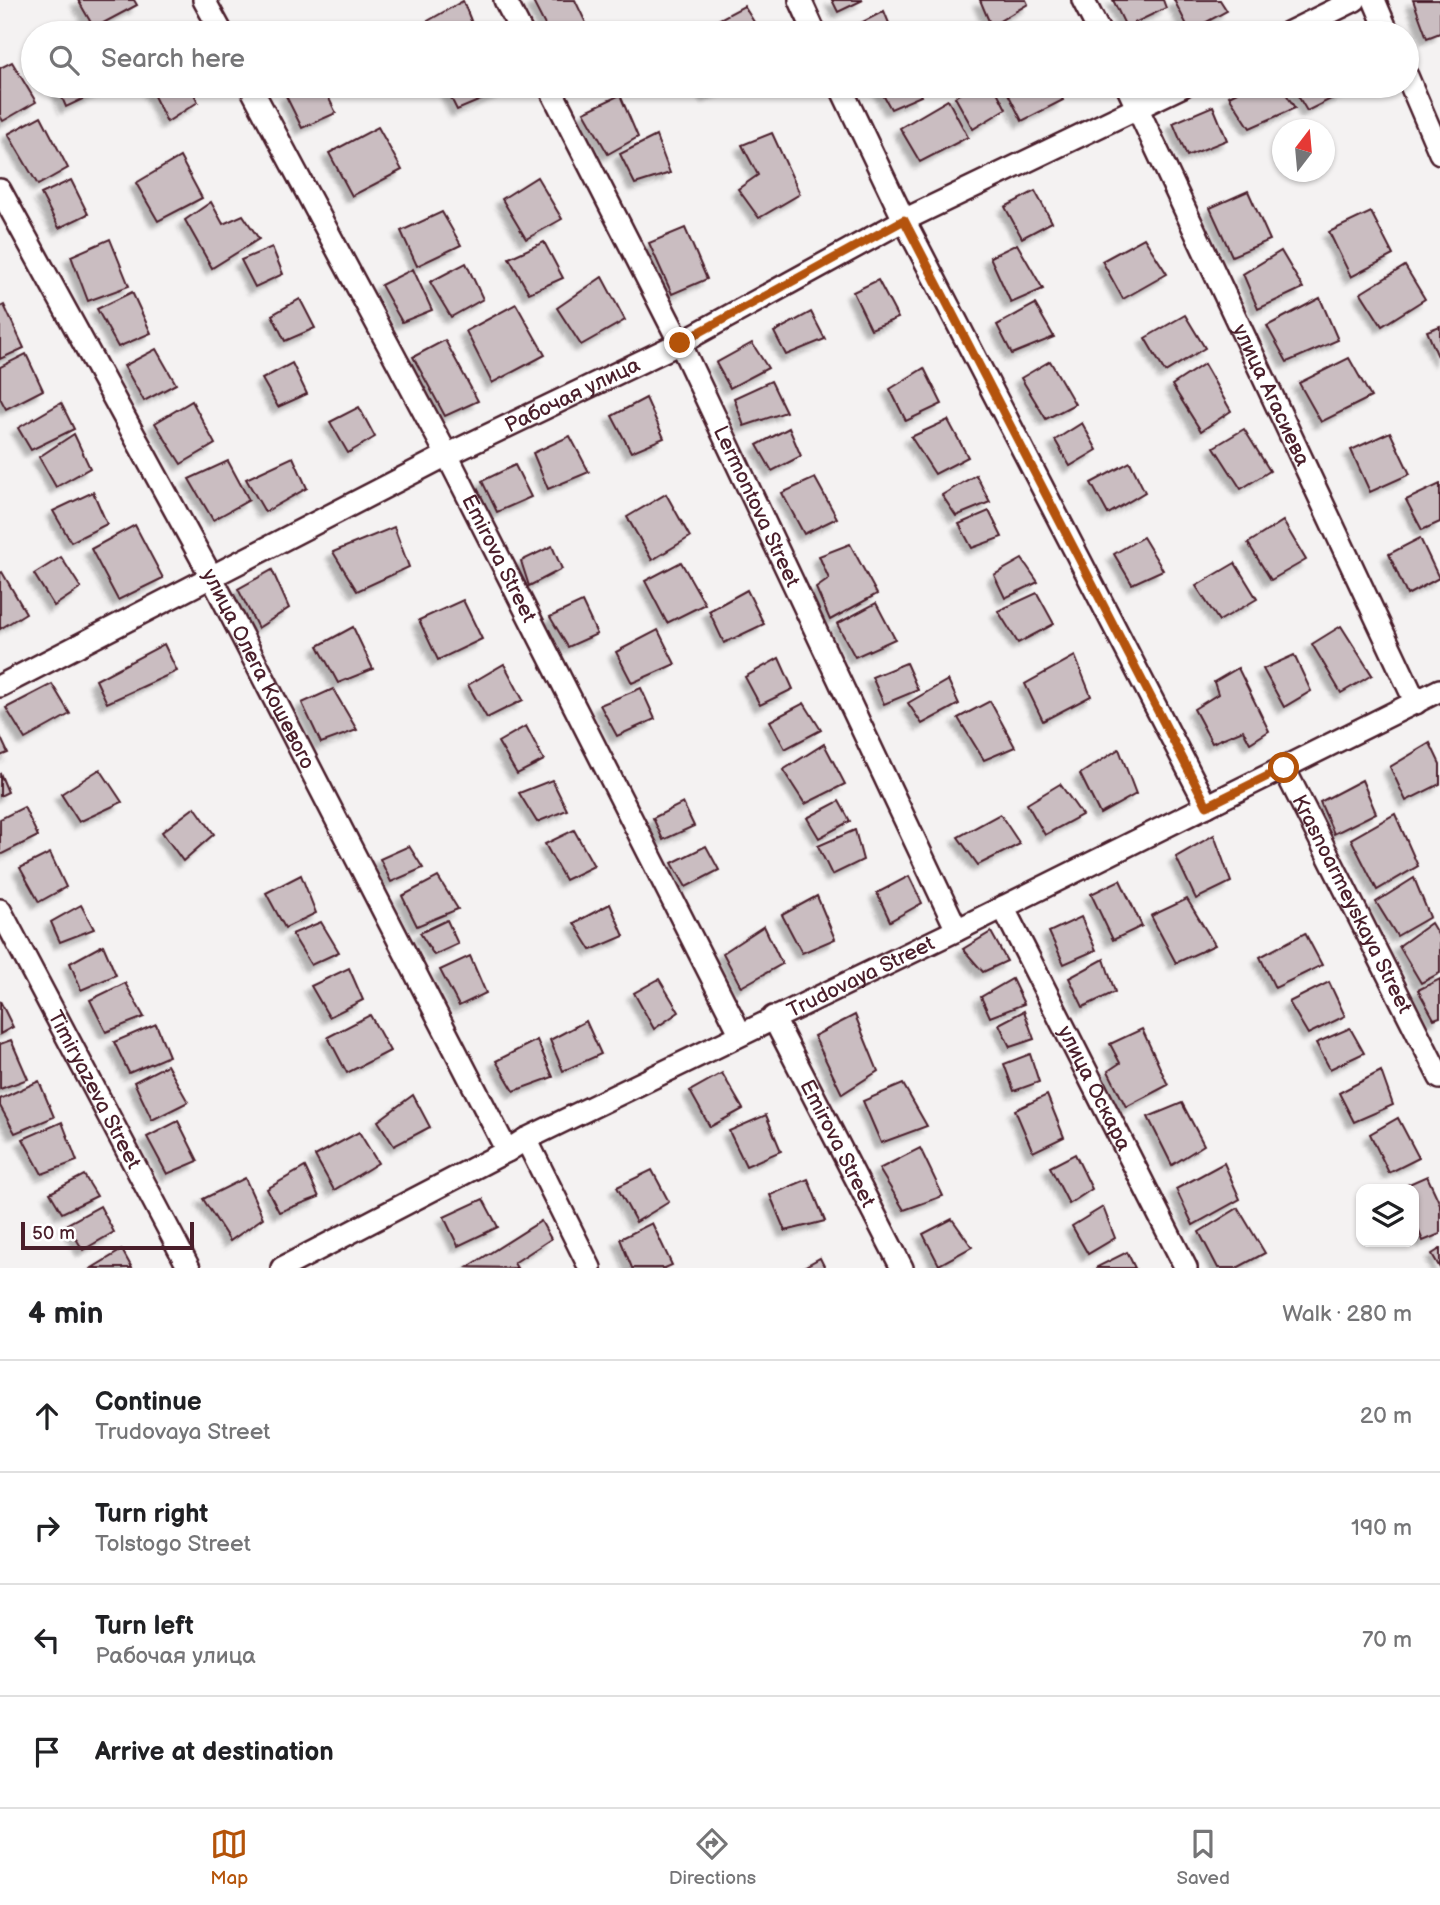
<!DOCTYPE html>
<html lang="en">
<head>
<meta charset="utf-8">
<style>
	:root { --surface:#fff; --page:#f2f2f2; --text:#202124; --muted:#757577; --line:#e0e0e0; --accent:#b45309 }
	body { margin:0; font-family:"Balsamiq Sans",sans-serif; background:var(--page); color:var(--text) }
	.controls { position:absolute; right:21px; bottom:21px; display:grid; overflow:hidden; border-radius:14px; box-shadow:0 2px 5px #0004 }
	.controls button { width:63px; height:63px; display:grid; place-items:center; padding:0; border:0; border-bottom:2px solid var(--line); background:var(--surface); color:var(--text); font:35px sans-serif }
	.compass { position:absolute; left:1272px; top:119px; width:63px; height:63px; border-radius:50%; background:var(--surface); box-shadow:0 2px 5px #0004; rotate:16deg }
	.scale { position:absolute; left:21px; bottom:18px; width:173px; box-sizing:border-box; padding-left:7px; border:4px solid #4a1f2b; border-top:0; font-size:19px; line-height:24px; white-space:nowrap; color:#4a1f2b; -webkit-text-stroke:5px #fff; paint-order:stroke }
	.stop { position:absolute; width:21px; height:21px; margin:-16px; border:5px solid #b45309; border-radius:50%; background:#fff }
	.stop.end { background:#b45309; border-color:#fff; box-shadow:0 2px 7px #0008 }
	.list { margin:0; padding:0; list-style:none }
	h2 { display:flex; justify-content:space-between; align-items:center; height:91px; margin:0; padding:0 28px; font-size:30px }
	h2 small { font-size:23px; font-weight:400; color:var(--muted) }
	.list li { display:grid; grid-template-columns:46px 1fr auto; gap:21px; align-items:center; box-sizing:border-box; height:112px; padding:0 28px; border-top:2px solid var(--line) }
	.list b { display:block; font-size:26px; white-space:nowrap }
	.list p { margin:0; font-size:23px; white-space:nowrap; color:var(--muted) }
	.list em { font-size:23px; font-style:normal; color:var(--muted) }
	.icon { flex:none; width:38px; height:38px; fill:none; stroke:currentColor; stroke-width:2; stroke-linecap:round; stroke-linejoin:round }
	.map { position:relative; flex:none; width:1440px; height:1268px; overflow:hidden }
	.search { position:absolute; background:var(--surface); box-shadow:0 2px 5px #0004; left:21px; right:21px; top:21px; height:77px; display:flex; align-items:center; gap:18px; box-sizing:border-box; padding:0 24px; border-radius:38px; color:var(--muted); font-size:26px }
	.sheet { height:539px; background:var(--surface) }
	nav { display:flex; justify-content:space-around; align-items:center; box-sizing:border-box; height:98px; border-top:2px solid var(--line); background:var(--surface); font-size:19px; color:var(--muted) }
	nav a { display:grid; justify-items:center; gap:4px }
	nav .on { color:var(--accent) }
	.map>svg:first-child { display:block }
	.building { fill:#cabdc1; stroke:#4a1f2b; stroke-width:2; filter:url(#shadow) }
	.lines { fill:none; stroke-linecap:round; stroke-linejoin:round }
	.street-casing { stroke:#4a1f2b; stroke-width:26 }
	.street { stroke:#fff; stroke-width:21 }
	.route { stroke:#b45309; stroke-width:9 }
	.labels { text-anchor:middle; stroke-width:6; stroke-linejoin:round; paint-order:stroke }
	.street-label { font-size:21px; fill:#4a1f2b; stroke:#fff }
</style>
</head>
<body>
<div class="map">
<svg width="1440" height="1268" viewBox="0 0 1440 1268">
	<defs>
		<filter id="shadow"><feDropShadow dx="-6" dy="6" stdDeviation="2" flood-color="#0004"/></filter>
	</defs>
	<rect width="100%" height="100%" fill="#f4f2f2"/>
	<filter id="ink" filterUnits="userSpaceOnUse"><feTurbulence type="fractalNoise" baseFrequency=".0143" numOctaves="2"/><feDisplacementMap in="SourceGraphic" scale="14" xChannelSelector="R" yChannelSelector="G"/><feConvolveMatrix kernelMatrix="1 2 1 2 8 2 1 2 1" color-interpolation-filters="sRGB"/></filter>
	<g filter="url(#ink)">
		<g class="building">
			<polygon points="78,0 134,0 137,5 94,28"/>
			<polygon points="537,0 575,0 586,23 567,33 549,33 533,2"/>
			<polygon points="832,0 863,0 838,12"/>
			<polygon points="980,0 1026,0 1028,4 991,26"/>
			<polygon points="1113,0 1163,0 1166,8 1126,27"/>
			<polygon points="1174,0 1220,0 1227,11 1190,31"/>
			<polygon points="1413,0 1440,0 1440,33 1427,38"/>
			<polygon points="463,1 476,33 423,33 419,26"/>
			<polygon points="744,6 761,33 721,33 714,22"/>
			<polygon points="884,11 893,33 855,33 853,27"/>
			<polygon points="12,62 36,102 3,121 0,116 0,68"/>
			<polygon points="57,86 110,86 66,107"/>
			<polygon points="149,86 190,86 198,102 167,122"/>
			<polygon points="307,86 323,86 336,113 302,128 286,96"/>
			<polygon points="445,86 500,86 502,91 457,110"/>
			<polygon points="702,86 731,86 707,96"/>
			<polygon points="878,86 916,86 921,96 891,109"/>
			<polygon points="971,86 994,86 1006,109 973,129 955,97"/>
			<polygon points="1004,86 1056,86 1063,100 1022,121"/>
			<polygon points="1249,86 1281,86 1295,108 1250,128 1229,96"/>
			<polygon points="1292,86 1355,86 1355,87 1307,111"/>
			<polygon points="620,95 638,137 608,154 584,112"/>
			<polygon points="948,100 968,137 920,162 900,128"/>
			<polygon points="1213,106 1227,140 1187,156 1173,123"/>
			<polygon points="41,116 68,168 38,185 8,134"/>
			<polygon points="378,127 402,170 352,196 329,153"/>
			<polygon points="772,133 800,194 759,218 738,189 758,175 742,145"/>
			<polygon points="656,136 670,173 635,184 620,154"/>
			<polygon points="180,157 202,198 158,221 136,183"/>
			<polygon points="537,177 562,219 526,239 502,199"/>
			<polygon points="71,180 88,214 59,228 41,194"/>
			<polygon points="1035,191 1052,222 1022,238 1005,207"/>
			<polygon points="1248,191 1270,240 1232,256 1210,208"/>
			<polygon points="211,202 223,224 243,215 259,239 212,268 185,220"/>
			<polygon points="442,212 461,245 417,266 401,231"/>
			<polygon points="1371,212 1393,255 1351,277 1329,232"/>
			<polygon points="685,228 707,279 672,294 649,243"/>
			<polygon points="1144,238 1167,274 1123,299 1102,261"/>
			<polygon points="110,239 129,286 88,301 71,256"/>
			<polygon points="544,242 563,278 529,293 509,258"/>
			<polygon points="1017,244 1043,289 1011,303 990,257"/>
			<polygon points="272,247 283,274 255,287 241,260"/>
			<polygon points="1281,251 1303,288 1258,309 1243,274"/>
			<polygon points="466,263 483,299 451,317 430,282"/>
			<polygon points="1405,266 1425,299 1382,326 1361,293"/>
			<polygon points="413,269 432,310 402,322 381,285"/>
			<polygon points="602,277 625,320 581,345 557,308"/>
			<polygon points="878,280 898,318 871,329 853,292"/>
			<polygon points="132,292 151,333 118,347 97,309"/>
			<polygon points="1320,298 1338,340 1287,362 1267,326"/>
			<polygon points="300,299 315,328 285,341 272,315"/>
			<polygon points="516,304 545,355 492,383 466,331"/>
			<polygon points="1035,304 1054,337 1012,354 997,325"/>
			<polygon points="4,305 24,348 0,359 0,307"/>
			<polygon points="811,312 825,339 786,355 774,332"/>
			<polygon points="1185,315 1205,348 1165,372 1145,338"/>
			<polygon points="1440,326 1440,359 1439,359 1427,331"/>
			<polygon points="445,340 478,401 445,416 413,357"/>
			<polygon points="752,343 768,368 730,388 716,363"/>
			<polygon points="156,349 176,384 144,401 124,366"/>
			<polygon points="26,354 43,390 6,409 0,398 0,367"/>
			<polygon points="1349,358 1371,397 1321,422 1299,383"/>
			<polygon points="1050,361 1075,404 1046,419 1021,378"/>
			<polygon points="292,363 307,394 278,407 262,379"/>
			<polygon points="1204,364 1231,411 1201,431 1172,385"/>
			<polygon points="924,368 942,404 906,421 890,389"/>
			<polygon points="771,381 786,412 744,426 734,398"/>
			<polygon points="646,398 664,438 631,452 612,416"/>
			<polygon points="192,401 215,444 181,464 155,423"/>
			<polygon points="61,403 74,429 31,450 18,428"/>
			<polygon points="359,407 375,437 348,453 330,422"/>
			<polygon points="948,420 968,457 935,474 911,437"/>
			<polygon points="1082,423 1097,450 1070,466 1055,440"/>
			<polygon points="789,428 801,456 772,471 757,445"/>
			<polygon points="1244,429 1270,471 1241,489 1214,447"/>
			<polygon points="1390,432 1410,474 1370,492 1351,450"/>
			<polygon points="74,434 90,468 56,487 39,457"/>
			<polygon points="570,436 589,472 548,489 533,453"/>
			<polygon points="293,457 307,488 265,512 246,479"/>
			<polygon points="228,461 249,500 213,520 189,479"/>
			<polygon points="1130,462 1145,492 1108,514 1091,483"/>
			<polygon points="515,465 531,497 497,512 482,481"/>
			<polygon points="976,475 990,502 956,516 942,495"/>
			<polygon points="815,478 837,518 804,534 782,493"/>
			<polygon points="1440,484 1440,522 1422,530 1406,500"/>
			<polygon points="93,492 107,524 71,542 53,511"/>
			<polygon points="666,494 690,537 652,560 627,517"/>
			<polygon points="989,511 1002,537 972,548 959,524"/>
			<polygon points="1283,521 1306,560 1271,580 1248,543"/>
			<polygon points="135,525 163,578 118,600 91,549"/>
			<polygon points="394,527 409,567 357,591 333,552"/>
			<polygon points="1143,537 1163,570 1132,584 1114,554"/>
			<polygon points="1420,538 1439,578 1407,595 1389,554"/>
			<polygon points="850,544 877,594 830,620 816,588 829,579 819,556"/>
			<polygon points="552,546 562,569 529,586 521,561"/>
			<polygon points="61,557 81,588 54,606 34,574"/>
			<polygon points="1022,559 1038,582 1005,598 994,575"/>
			<polygon points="681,562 705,604 667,623 645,581"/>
			<polygon points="1235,563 1257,599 1219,621 1196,586"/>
			<polygon points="272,570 289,608 258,628 238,589"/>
			<polygon points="2,572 26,613 0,629 0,573"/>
			<polygon points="747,590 764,624 724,643 709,611"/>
			<polygon points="1037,593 1054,624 1018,643 998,611"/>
			<polygon points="463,600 482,639 438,660 419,620"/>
			<polygon points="582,602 597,634 568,647 550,617"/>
			<polygon points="876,603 895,639 855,657 837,624"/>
			<polygon points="1341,626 1372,675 1341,693 1312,644"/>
			<polygon points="353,627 373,669 338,683 318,646"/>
			<polygon points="658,630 675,664 632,683 616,652"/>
			<polygon points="164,644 177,671 107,703 96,680"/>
			<polygon points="1294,655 1311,691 1284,707 1263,669"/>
			<polygon points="1075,656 1091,696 1043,721 1025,684"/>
			<polygon points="779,658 793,689 760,705 745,677"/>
			<polygon points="906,663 918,690 884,704 872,677"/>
			<polygon points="504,664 523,700 487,718 468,685"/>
			<polygon points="1238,668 1269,731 1250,743 1243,730 1212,743 1194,709 1218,694 1214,682"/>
			<polygon points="948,680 959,704 922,724 908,703"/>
			<polygon points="52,684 70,714 25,739 6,708"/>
			<polygon points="641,688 655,719 617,736 600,705"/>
			<polygon points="333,689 357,730 321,743 302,703"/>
			<polygon points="990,701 1015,747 984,760 958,718"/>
			<polygon points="804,703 821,730 785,749 770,721"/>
			<polygon points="526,726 544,760 517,774 498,742"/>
			<polygon points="0,736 8,753 0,756"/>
			<polygon points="1430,743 1440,764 1440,784 1406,801 1390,767"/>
			<polygon points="824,744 845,784 805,804 783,770"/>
			<polygon points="1119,749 1136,794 1100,814 1080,774"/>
			<polygon points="100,769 122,802 79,822 61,794"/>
			<polygon points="0,773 8,792 0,796"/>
			<polygon points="552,780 567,810 537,822 519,793"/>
			<polygon points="1362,780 1376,813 1334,834 1320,802"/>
			<polygon points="1060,784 1082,815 1045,835 1027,804"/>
			<polygon points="839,801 850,821 819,838 807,818"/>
			<polygon points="683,803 694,826 663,840 653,818"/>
			<polygon points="24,807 38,836 0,855 0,819"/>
			<polygon points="195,807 214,834 183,861 162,832"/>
			<polygon points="1000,814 1020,844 978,865 958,837"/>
			<polygon points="1395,814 1418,866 1377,890 1351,839"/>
			<polygon points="574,830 594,866 565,880 545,844"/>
			<polygon points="855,830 863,860 832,875 818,846"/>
			<polygon points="1214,835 1231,882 1196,899 1176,857"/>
			<polygon points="409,846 423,868 391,882 380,859"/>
			<polygon points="706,846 719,870 686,887 672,863"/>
			<polygon points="50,853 66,887 39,902 20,868"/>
			<polygon points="301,875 316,913 285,928 266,893"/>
			<polygon points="909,876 922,903 890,921 877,893"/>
			<polygon points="438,877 458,909 417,926 402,896"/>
			<polygon points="1414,878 1430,917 1397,936 1376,902"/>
			<polygon points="1120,880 1142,926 1113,940 1091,894"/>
			<polygon points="817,896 835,939 802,953 782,915"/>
			<polygon points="1187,899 1215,945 1176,963 1151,916"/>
			<polygon points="610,904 624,936 591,950 574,923"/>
			<polygon points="81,905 94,929 60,942 51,922"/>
			<polygon points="1081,917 1096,950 1064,964 1049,932"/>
			<polygon points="447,920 458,944 434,955 420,933"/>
			<polygon points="321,922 339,952 311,965 292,934"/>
			<polygon points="1431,923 1440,938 1440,973 1421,983 1399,946"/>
			<polygon points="764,926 782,964 741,987 723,953"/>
			<polygon points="991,932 1007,961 983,972 963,949"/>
			<polygon points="1305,933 1322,965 1275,988 1260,957"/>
			<polygon points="103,945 116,975 81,990 70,963"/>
			<polygon points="470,956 486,993 459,1006 440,970"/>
			<polygon points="1104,959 1115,992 1083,1007 1069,978"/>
			<polygon points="349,968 363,1000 329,1017 311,986"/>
			<polygon points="659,979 679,1012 654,1029 634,993"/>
			<polygon points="1012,979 1024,1004 990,1017 981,997"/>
			<polygon points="1440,979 1440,1017 1434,1019 1418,990"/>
			<polygon points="1329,982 1345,1016 1308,1034 1289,1002"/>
			<polygon points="125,983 144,1017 106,1032 90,1000"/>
			<polygon points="0,1001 13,1027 0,1034"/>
			<polygon points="1024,1011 1034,1039 1010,1047 999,1024"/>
			<polygon points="370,1015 390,1051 347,1073 328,1037"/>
			<polygon points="855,1015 878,1071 842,1094 814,1036"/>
			<polygon points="586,1021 601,1054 563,1071 550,1040"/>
			<polygon points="156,1024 169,1056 129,1073 114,1042"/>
			<polygon points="1350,1028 1364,1053 1330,1069 1316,1043"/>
			<polygon points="1142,1029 1168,1085 1126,1107 1108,1071 1120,1063 1110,1044"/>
			<polygon points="11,1040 28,1079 0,1089 0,1044"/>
			<polygon points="537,1040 553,1077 514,1091 496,1061"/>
			<polygon points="1030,1054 1039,1082 1014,1091 1004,1064"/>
			<polygon points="167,1065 188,1102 152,1120 134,1082"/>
			<polygon points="1381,1071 1393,1105 1354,1122 1339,1093"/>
			<polygon points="722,1073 743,1109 710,1127 690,1091"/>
			<polygon points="39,1081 54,1117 15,1133 0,1106 0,1099"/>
			<polygon points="903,1084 927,1126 881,1143 863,1101"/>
			<polygon points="413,1095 430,1127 394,1146 378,1121"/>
			<polygon points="1047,1095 1064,1137 1033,1152 1015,1110"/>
			<polygon points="1182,1103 1204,1145 1172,1165 1148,1117"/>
			<polygon points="766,1115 781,1151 746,1166 729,1131"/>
			<polygon points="1398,1118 1419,1158 1389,1173 1370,1134"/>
			<polygon points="178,1121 198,1161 167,1174 147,1137"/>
			<polygon points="62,1122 77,1161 42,1174 23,1139"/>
			<polygon points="359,1132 378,1163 334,1190 315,1156"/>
			<polygon points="920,1148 943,1196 904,1210 879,1169"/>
			<polygon points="1075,1154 1092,1189 1069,1204 1050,1167"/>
			<polygon points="1224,1163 1240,1199 1193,1225 1176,1189"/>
			<polygon points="305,1167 319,1197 279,1212 267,1189"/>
			<polygon points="652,1170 669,1202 636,1222 617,1187"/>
			<polygon points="84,1175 97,1196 62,1213 50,1193"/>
			<polygon points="1427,1176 1440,1204 1440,1234 1423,1241 1414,1220 1414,1189 1400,1188"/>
			<polygon points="245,1178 263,1218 230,1241 203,1199"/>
			<polygon points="808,1179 825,1221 785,1231 770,1195"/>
			<polygon points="483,1199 498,1227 458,1246 444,1217"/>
			<polygon points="100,1206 114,1232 83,1250 67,1224"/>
			<polygon points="1103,1207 1115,1238 1088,1254 1072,1226"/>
			<polygon points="1238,1208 1265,1253 1237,1268 1218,1268 1199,1232"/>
			<polygon points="952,1219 972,1247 939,1265 923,1234"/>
			<polygon points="541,1221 551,1239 514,1263 517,1268 468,1267"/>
			<polygon points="652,1223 672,1265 665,1268 632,1268 620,1239"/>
			<polygon points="1440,1249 1440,1268 1432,1254"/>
			<polygon points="122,1250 132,1268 92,1268"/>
			<polygon points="1127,1252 1135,1268 1097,1268 1097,1267"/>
			<polygon points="820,1258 825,1268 802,1268"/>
		</g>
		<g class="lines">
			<defs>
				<g id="street">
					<polyline points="204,0 222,33"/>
					<polyline points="505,0 522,33"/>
					<polyline points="800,0 815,33"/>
					<polyline points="1083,0 1100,33"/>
					<polyline points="1374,0 1388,33"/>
					<polyline points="1288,33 1355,0"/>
					<polyline points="1407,76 1440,153"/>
					<path id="s1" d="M250 86 447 455 740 1033"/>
					<path id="s2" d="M549 86 680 343 957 930"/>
					<polyline points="840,86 904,220 1207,806"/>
					<path id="s3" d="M1127 86 1416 703"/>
					<path id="s4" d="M0 190 211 576 507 1151"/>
					<path id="s5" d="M0 686 447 455 680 343 904 220 1183 86"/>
					<path id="s6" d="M1284 768 1440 1078"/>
					<path id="s7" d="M1003 907 1186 1268"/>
					<path id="s8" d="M0 910 189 1268"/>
					<path id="s9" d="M773 1017 902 1268"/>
					<polyline points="526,1139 590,1268"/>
					<path id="s10" d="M282 1268 507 1151 526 1139 957 930 1440 690"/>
				</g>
			</defs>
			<use href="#street" class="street-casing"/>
			<use href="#street" class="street"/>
		</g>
	</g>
	<g class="lines" filter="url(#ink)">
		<polyline class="route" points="680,343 904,220 1207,806 1284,768"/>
	</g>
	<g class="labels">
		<g class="street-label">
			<text dy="7" stroke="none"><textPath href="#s3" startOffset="341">улица Агасиева</textPath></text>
			<text dy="7" stroke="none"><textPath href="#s5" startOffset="642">Рабочая улица</textPath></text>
			<text dy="7" stroke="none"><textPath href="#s2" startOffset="469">Lermontova Street</textPath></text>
			<text dy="7" stroke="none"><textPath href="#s1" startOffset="534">Emirova Street</textPath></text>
			<text dy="7" stroke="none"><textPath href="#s4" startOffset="544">улица Олега Кошевого</textPath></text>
			<text dy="7" stroke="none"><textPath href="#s6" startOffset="152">Krasnoarmeyskaya Street</textPath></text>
			<text dy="7" stroke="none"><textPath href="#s10" startOffset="648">Trudovaya Street</textPath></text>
			<text dy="7" stroke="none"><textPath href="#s7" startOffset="203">улица Оскара</textPath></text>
			<text dy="7" stroke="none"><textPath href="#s8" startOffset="203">Timiryazeva Street</textPath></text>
			<text dy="7" stroke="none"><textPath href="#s9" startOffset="142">Emirova Street</textPath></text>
		</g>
	</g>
</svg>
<div class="controls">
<button><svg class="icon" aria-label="layers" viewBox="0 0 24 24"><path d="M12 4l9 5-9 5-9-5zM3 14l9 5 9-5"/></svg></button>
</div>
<svg class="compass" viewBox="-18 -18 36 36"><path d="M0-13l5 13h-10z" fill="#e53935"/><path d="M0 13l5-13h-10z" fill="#757577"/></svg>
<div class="scale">50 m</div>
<div class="stop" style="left:1284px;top:768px"></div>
<div class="stop end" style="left:680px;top:343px"></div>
<div class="search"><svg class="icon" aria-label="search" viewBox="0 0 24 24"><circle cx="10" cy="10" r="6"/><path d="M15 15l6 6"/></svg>Search here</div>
</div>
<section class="sheet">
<h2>4 min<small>Walk · 280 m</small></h2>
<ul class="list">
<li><svg class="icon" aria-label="ahead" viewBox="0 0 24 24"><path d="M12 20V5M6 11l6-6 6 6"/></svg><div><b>Continue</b><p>Trudovaya Street</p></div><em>20 m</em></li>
<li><svg class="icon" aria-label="right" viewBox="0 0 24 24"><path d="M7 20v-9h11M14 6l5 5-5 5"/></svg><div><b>Turn right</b><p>Tolstogo Street</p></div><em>190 m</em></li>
<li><svg class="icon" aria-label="left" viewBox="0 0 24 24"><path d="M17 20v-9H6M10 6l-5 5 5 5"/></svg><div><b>Turn left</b><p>Рабочая улица</p></div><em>70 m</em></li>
<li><svg class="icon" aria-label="arrive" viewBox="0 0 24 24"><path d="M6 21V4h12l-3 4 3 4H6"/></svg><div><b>Arrive at destination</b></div></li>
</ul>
</section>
<nav>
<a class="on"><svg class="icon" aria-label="map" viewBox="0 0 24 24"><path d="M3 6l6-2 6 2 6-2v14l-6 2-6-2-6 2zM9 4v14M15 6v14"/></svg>Map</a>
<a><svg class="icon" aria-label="directions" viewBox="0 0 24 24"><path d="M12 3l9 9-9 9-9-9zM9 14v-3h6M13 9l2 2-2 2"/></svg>Directions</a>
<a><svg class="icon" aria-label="saved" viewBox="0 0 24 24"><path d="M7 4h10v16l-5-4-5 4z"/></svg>Saved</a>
</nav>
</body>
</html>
